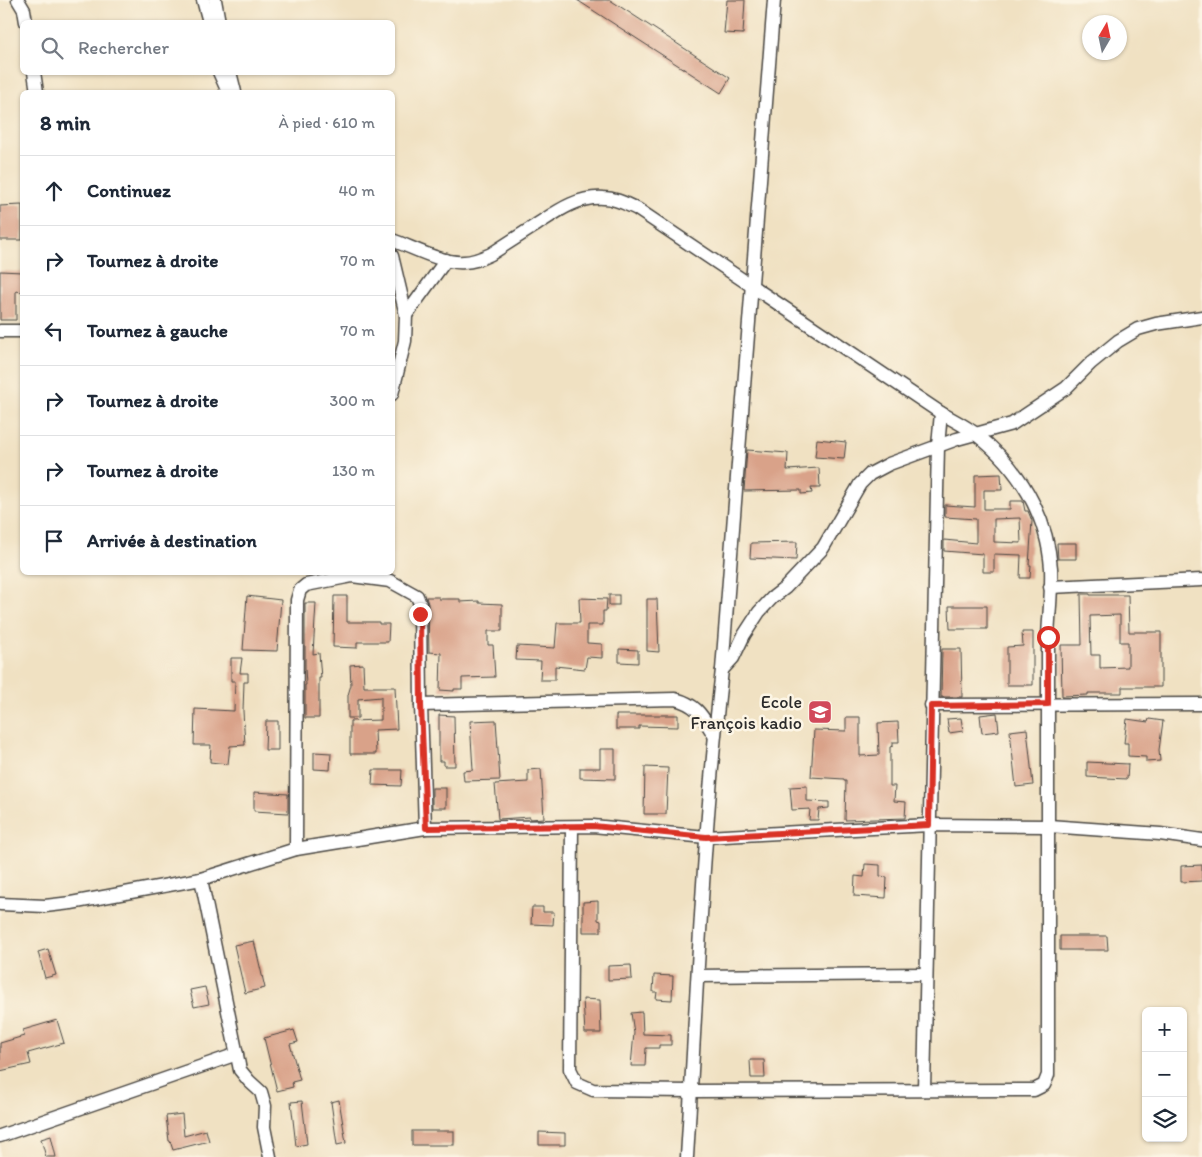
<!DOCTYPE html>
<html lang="fr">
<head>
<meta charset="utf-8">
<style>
	:root { --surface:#fff; --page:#f6f6f7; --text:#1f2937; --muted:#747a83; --line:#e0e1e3 }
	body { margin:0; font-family:Itim,sans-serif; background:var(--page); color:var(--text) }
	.controls { position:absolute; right:15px; bottom:15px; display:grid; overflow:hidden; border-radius:8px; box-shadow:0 1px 4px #0004 }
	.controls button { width:45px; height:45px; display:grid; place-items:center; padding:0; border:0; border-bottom:1px solid var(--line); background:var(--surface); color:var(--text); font:25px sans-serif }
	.compass { position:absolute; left:1082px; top:15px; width:45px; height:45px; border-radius:50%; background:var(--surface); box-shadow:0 1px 4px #0004; rotate:9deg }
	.stop { position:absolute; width:15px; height:15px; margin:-11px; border:4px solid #d93025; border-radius:50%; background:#fff }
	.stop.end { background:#d93025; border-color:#fff; box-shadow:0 1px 5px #0008 }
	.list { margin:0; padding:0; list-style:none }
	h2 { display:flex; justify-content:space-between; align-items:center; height:65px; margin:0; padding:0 20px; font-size:21px }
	h2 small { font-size:16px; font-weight:400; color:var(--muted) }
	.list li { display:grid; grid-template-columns:32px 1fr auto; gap:15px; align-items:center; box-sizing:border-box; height:70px; padding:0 20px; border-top:1px solid var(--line) }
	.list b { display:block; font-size:19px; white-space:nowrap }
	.list em { font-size:16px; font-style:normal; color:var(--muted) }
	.icon { flex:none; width:28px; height:28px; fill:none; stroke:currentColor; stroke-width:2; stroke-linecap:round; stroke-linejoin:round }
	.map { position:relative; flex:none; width:1202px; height:1157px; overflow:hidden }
	.search { position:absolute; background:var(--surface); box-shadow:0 1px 4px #0004; left:20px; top:20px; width:375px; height:55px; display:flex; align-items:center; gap:12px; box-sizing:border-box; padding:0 18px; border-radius:8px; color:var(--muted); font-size:19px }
	.panel { position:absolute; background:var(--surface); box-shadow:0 1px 4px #0004; left:20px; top:90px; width:375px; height:485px; border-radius:8px }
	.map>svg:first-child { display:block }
	.building { fill:#d9a289; fill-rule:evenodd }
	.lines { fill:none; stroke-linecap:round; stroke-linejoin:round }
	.minor-casing { stroke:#494642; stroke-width:15 }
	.minor { stroke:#fff; stroke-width:12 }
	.route { stroke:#d93025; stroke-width:6 }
	.labels { text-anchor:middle; stroke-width:5; stroke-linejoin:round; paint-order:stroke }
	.poi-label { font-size:18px; fill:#2b2b2b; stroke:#fcf5e5; text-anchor:end }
</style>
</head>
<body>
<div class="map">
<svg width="1202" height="1157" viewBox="0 0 1202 1157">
	<rect width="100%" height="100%" fill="#fcf5e5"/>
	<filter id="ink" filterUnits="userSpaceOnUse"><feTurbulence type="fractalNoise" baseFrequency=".02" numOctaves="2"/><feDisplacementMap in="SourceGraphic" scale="10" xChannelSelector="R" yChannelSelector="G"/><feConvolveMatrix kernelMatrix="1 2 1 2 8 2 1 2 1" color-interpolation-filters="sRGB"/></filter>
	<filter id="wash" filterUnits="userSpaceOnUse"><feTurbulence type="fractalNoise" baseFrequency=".0096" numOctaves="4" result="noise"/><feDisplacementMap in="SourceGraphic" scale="20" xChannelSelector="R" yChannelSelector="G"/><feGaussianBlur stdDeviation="1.12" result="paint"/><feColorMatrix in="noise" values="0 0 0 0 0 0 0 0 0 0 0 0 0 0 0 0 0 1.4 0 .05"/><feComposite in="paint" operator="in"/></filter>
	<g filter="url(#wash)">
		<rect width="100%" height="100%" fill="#f0e1c2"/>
		<g id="blocks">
			<g class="building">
				<polygon points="577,0 610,0 730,78 721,93"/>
				<polygon points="727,0 745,0 743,34 724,33"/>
				<polygon points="22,205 22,240 0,240 0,206"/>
				<polygon points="0,271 22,272 22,292 16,291 16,320 0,320"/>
				<polygon points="817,439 846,442 844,459 815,457"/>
				<polygon points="747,450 788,453 787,470 819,468 820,488 811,488 812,493 801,494 801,490 744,491"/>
				<path d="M1001 474 1002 490H984V509H1010V501H1023L1025 511H1028L1032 521 1029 565H1031L1030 578H1020L1021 555 994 554V572H983V554L944 551V540L976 543V519L945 517V505L975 507V475ZM1020 518 1021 543 994 542V519Z"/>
				<polygon points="797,542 796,560 750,558 751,543"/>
				<polygon points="1057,543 1076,543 1076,559 1058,559"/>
				<path d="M1081 594H1090V595H1128L1129 632H1161V687H1122V693H1088V695L1062 696 1061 645H1082ZM1120 615V642H1128V667L1100 668V655H1091L1090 616Z"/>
				<rect x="609" y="595" width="10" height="10"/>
				<polygon points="247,596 281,600 277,651 243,650"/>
				<polygon points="334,596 347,596 347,622 379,622 379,624 389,624 388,642 357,642 357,648 333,647"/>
				<polygon points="426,597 439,597 439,599 460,599 460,602 479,601 479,603 502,604 502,631 488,631 488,645 493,645 495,677 462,678 462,689 454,689 454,691 440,690 441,653 429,652 428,604"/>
				<polygon points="579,598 607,599 606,611 603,611 603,625 587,625 587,643 602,644 602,658 587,657 585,669 555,666 555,680 540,680 541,661 516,660 517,646 555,648 557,623 580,623"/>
				<polygon points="647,599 657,599 659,652 647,651"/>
				<polygon points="305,603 316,603 313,654 319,653 321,678 319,678 319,718 305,718 305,685 306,685 305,668"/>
				<polygon points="949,606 987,606 987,629 950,629"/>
				<polygon points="1022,632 1033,632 1033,685 1007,685 1007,647 1023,646"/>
				<polygon points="619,649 638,650 638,663 619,662"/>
				<polygon points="942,649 961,649 962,697 941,697"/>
				<polygon points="231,658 242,658 240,673 248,673 248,682 244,682 243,711 245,745 230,746 228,764 210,762 211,745 194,745 195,709 234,711 235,681 231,681"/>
				<polygon points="363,664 364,687 395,687 397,729 375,730 376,754 350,754 350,721 381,720 381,697 358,699 358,718 348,718 348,695 351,685 350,665"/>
				<polygon points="997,713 999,731 982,733 980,715"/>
				<polygon points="439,715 454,716 455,766 444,766 444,761 439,761"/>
				<polygon points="616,715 678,715 678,727 639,726 639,729 616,729"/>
				<polygon points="846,717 860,717 860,756 879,755 878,723 898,722 899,742 893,742 893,746 890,747 890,786 895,786 894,801 906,802 905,818 845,820 846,781 844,781 844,779 811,777 814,730 846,731"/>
				<polygon points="961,718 963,731 949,733 947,719"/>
				<polygon points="1127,719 1148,722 1149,719 1163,721 1159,750 1160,761 1146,762 1146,757 1128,756 1128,743 1124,743"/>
				<polygon points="496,720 500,780 464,781 463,771 473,770 470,721"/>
				<polygon points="266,721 278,721 278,750 265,750"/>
				<polygon points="1027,729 1033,785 1016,787 1010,731"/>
				<polygon points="600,749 615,749 615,779 580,778 580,768 600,768"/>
				<polygon points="314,752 331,753 330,770 314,769"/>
				<polygon points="1087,762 1128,764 1127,779 1087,777"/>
				<polygon points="645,767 668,768 666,814 644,814"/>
				<polygon points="541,769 544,818 530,819 530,817 498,819 495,784 528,782 528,770"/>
				<polygon points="373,770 402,770 401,786 372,785"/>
				<polygon points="807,786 807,801 829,802 829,808 819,809 818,820 809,820 810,809 792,810 790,787"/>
				<rect x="432" y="788" width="14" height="20"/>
				<polygon points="254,792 288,794 288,813 254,811"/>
				<polygon points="865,864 880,865 880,876 887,877 886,898 854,896 855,876 864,877"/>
				<polygon points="1202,865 1202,881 1181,882 1181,866"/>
				<polygon points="598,901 598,920 601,921 601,932 583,932 583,902"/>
				<polygon points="532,907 543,907 543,912 554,912 553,925 531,924"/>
				<polygon points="1060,936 1107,936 1108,950 1060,950"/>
				<polygon points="254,941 265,988 245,993 234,945"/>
				<polygon points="48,949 56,975 45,978 38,952"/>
				<polygon points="631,965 632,979 608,980 608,966"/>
				<polygon points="654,975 673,976 672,1000 656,999 657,992 653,992"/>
				<polygon points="205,987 209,1004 194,1007 190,990"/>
				<polygon points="583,999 600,1000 601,1033 585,1033"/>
				<polygon points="642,1012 643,1034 671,1035 671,1045 659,1045 659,1048 646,1048 645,1066 631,1066 634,1033 631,1013"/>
				<polygon points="57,1020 64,1043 28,1053 31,1064 0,1071 0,1043 24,1036 23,1030"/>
				<polygon points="294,1030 298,1042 290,1044 300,1080 292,1082 293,1087 277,1091 264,1038"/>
				<polygon points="750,1060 764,1060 765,1078 751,1078"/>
				<polygon points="339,1100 346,1143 337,1145 331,1102"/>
				<polygon points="302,1101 307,1144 296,1146 291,1102"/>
				<polygon points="182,1114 184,1136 206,1130 209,1141 173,1150 170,1141 169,1141 166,1116"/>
				<rect x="412" y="1131" width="42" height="14"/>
				<polygon points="539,1132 565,1133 565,1145 539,1145"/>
				<polygon points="51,1136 56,1157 46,1157 41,1139"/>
			</g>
		</g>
	</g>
	<g filter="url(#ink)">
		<use href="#blocks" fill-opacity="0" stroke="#494642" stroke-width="1"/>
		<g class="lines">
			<defs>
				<g id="minor">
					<polyline points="18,0 24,10 26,22"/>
					<polyline points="203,0 209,22"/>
					<polyline points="215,0 219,22"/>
					<polyline points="34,72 37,92"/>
					<polyline points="219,72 228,92"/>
					<polyline points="230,72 235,92"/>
					<path d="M392 240C412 247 443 264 464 262 474 262 482 258 491 254 505 245 519 236 533 227 555 213 576 196 604 198 616 198 626 204 637 209L941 413C953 420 966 426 977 435 1019 468 1047 514 1051 568 1052 590 1049 614 1048 637V1075L1044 1085 1034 1090 691 1091 593 1090 577 1083 570 1069 572 827"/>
					<polyline points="392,256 406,315 405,341 392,394"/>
					<polyline points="406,315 446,260"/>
					<polyline points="0,331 22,331"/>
					<polyline points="1050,587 1202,580"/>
					<polyline points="722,670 733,658 744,635 759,612 772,598 785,588 823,548 860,484 870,474 889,464 957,439 1012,424 1066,388 1091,363 1118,341 1138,329 1156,324 1202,317"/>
					<path d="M421 705 675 699C698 705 702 716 714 735"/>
					<polyline points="931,705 1202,704"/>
					<polyline points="296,849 297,600 300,590 306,585 352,576 390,581 417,596 420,604 421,705 425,828"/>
					<polyline points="201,879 240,1070 249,1081 261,1092 265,1106 264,1127 270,1157"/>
					<polyline points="0,904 45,906 71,903 201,879 296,849 425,828 593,826 706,837 929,825 1049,826 1160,834 1202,840"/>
					<polyline points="698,976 926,974"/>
					<polyline points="924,1090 938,446 941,413"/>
					<polyline points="0,1136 237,1054"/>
					<path d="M687 1157C697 994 703 831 722 670L774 0"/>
				</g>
			</defs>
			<use href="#minor" class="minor-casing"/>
			<use href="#minor" class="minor"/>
		</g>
	</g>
	<g class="lines" filter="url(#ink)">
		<polyline class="route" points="420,614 421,705 426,828 593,826 706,837 929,825 931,706 1048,704 1048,637"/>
	</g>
	<defs>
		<symbol id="school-square" viewBox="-11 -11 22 22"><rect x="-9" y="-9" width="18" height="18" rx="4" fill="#d1495b" stroke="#fcf5e5"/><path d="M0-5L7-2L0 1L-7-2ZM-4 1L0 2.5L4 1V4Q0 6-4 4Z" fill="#fff"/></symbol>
	</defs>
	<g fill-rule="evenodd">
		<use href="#school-square" x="806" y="698" width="28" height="28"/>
	</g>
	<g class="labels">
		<g class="poi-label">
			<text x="802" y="708">Ecole<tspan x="802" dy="21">François kadio</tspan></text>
		</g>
	</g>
</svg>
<div class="controls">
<button>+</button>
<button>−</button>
<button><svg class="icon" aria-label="layers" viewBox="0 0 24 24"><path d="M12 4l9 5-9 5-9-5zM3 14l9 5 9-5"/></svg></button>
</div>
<svg class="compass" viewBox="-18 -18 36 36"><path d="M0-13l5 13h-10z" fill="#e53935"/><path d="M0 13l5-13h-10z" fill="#747a83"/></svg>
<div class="stop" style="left:1048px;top:637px"></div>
<div class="stop end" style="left:420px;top:614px"></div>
<div class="search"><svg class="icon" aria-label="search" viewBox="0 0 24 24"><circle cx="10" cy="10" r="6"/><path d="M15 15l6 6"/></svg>Rechercher</div>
<section class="panel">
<h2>8 min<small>À pied · 610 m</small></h2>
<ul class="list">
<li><svg class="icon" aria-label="ahead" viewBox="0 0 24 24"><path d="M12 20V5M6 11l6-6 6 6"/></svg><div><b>Continuez</b></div><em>40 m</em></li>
<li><svg class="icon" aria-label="right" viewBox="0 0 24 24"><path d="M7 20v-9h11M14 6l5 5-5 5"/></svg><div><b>Tournez à droite</b></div><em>70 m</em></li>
<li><svg class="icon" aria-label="left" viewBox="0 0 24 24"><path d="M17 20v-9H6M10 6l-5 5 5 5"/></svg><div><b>Tournez à gauche</b></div><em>70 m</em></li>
<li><svg class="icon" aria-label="right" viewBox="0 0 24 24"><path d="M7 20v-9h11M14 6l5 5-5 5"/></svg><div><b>Tournez à droite</b></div><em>300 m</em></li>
<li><svg class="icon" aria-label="right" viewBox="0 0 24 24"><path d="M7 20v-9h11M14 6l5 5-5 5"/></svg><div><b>Tournez à droite</b></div><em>130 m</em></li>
<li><svg class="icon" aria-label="arrive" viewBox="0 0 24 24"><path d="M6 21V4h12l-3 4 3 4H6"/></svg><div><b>Arrivée à destination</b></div></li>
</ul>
</section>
</div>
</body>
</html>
